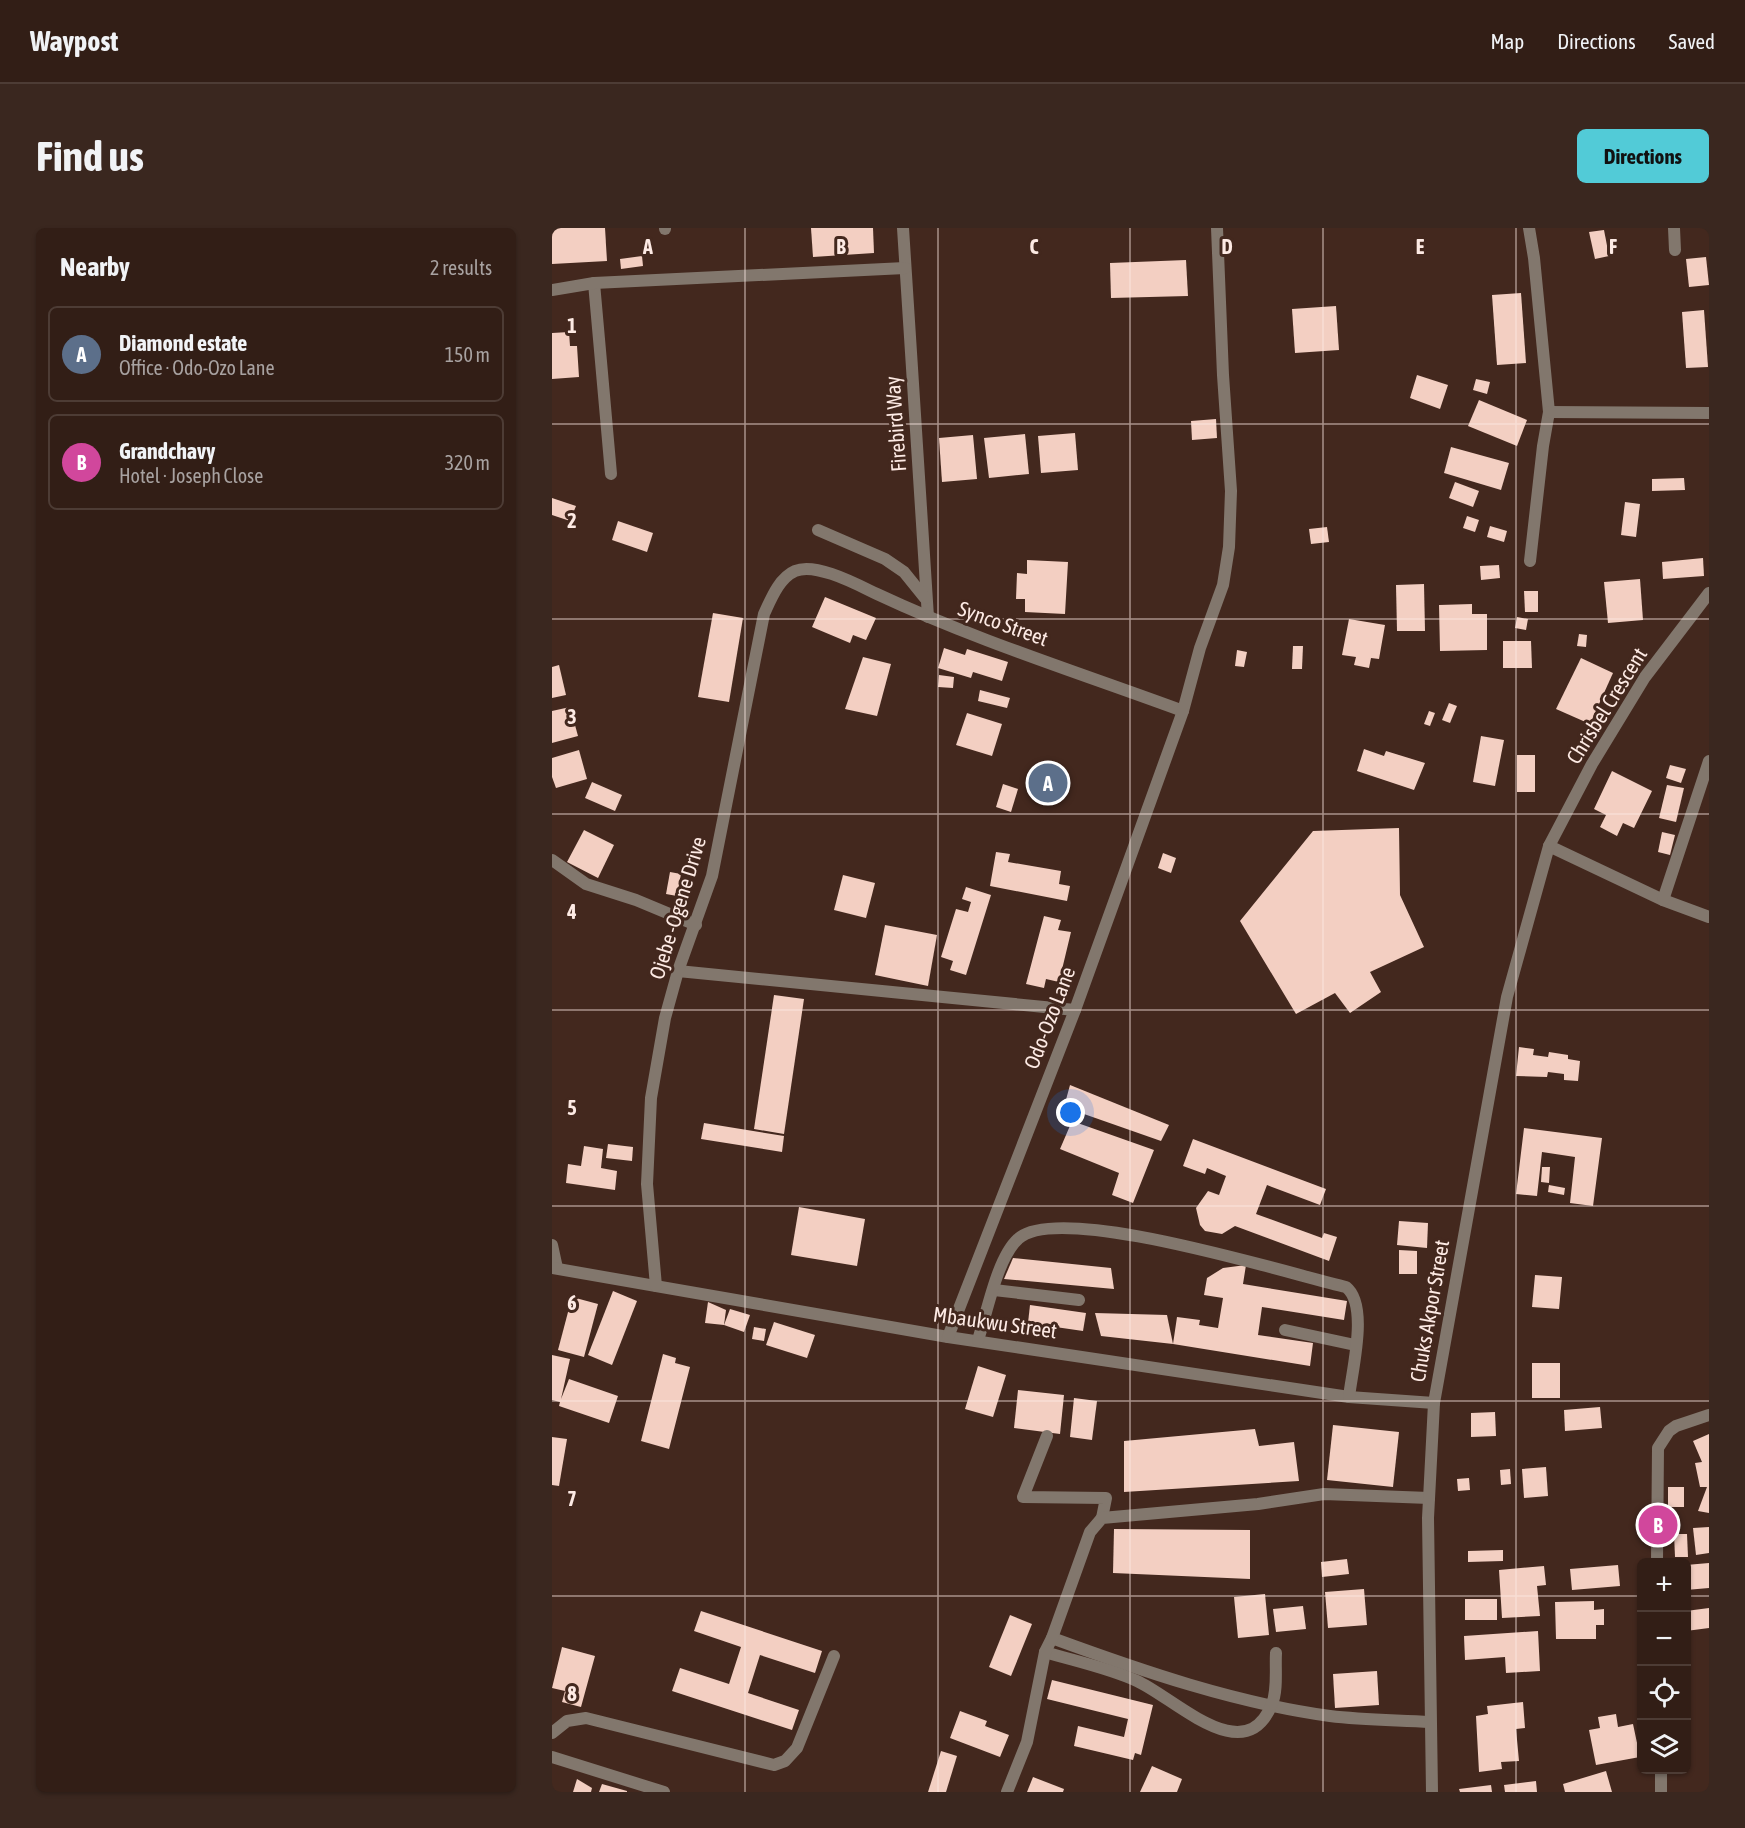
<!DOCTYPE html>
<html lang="en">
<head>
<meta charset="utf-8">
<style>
	:root { --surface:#321e16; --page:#3a271f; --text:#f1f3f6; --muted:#a8a2a1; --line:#4d3c35; --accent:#52cbd7 }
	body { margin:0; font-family:"Asap Condensed",sans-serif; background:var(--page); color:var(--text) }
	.controls { position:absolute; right:18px; bottom:18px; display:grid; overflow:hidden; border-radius:9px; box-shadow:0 2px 4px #0004 }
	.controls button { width:54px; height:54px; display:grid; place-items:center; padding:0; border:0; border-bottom:2px solid var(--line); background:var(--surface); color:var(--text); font:30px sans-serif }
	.you { position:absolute; left:519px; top:885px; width:21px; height:21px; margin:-15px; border:4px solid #fff; border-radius:50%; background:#1a73e8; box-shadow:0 0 0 9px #1a73e833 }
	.badge { display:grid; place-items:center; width:39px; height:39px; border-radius:50%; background:var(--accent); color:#fff; font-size:20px; font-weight:700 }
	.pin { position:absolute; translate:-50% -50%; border:3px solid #fff; box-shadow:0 2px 6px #0006 }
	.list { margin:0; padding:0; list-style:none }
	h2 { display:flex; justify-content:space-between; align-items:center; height:78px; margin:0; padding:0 24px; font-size:26px }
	h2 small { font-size:20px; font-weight:400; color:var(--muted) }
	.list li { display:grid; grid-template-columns:39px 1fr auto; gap:18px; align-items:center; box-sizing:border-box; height:96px; margin:0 12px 12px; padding:0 12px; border:2px solid var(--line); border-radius:9px }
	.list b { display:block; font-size:22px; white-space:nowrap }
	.list p { margin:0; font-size:20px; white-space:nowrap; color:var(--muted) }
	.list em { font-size:20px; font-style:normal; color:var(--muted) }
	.icon { flex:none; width:33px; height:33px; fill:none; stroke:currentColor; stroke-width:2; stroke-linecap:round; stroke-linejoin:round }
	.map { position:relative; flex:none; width:1157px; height:1564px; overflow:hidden; border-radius:9px }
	header { display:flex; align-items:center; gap:36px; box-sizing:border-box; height:84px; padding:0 30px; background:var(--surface); border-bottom:2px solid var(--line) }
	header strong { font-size:28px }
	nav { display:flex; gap:33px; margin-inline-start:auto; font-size:21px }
	.intro { display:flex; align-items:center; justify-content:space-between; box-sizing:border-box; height:144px; padding:0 36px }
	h1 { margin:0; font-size:42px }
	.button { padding:15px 27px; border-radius:9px; background:var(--accent); color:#111; font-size:21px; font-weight:700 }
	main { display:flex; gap:36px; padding:0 36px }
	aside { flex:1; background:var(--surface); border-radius:9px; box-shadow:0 2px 4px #0004 }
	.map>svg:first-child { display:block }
	.building { fill:#f3cfc2 }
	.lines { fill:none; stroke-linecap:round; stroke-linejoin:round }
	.minor { stroke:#82776d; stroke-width:12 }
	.grid { fill:none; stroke:#fdeae4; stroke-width:1.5; stroke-opacity:0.55 }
	.labels { text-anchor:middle; stroke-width:6; stroke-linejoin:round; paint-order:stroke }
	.street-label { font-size:21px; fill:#fdeae4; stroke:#43281e }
	.grid-label { font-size:20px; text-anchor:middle; font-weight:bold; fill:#fdeae4; stroke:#43281e; stroke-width:6; stroke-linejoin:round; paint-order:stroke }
</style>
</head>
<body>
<header>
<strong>Waypost</strong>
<nav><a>Map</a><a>Directions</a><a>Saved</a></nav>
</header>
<div class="intro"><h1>Find us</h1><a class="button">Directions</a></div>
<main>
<aside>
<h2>Nearby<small>2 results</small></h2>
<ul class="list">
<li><span class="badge" style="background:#5c6f8a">A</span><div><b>Diamond estate</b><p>Office · Odo-Ozo Lane</p></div><em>150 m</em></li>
<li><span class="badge" style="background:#d1479c">B</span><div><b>Grandchavy</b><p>Hotel · Joseph Close</p></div><em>320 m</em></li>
</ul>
</aside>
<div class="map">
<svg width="1157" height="1564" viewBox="0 0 1157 1564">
	<rect width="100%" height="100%" fill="#43281e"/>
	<g class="building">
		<polygon points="0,0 53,0 55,33 0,36"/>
		<polygon points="259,0 321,0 322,25 261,29"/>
		<polygon points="1052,2 1057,28 1043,31 1037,4"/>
		<polygon points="90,28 91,38 69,41 68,31"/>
		<polygon points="1154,29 1157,57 1137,59 1134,31"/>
		<polygon points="634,32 636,68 559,70 558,35"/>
		<polygon points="969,65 974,135 945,137 940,67"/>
		<polygon points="784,78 787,122 743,125 740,81"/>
		<polygon points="1152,82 1156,139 1134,140 1130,84"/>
		<polygon points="17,104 18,118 25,118 27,149 0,151 0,105"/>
		<polygon points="865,147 896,157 888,181 858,170"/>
		<polygon points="924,151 938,154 935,166 921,162"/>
		<polygon points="927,172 975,192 965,218 916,198"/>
		<polygon points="664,191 665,210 640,212 639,193"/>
		<polygon points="523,205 526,242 489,245 486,208"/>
		<polygon points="473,206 477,246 437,250 432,210"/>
		<polygon points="421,207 425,251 390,254 387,210"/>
		<polygon points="899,219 957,235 949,262 892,245"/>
		<polygon points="1132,250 1133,262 1100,263 1100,251"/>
		<polygon points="903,254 927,263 921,279 897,270"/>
		<polygon points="0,270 24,278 18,293 0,287"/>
		<polygon points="1073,274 1088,276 1084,309 1069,307"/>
		<polygon points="915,288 927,292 923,304 911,300"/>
		<polygon points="66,293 101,305 95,324 60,312"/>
		<polygon points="938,298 955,303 952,314 935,309"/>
		<polygon points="775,299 777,314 759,316 757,301"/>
		<polygon points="1151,330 1152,348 1111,351 1110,334"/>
		<polygon points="475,332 516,334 513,386 473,384 473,371 464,371 465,345 475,346"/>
		<polygon points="947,337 948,350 929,352 928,338"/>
		<polygon points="1088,351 1091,392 1056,395 1052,354"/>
		<polygon points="872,356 873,403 845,403 844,357"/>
		<polygon points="972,363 986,363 986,384 973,384"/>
		<polygon points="273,369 324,390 314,412 301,407 298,415 260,399"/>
		<polygon points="920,376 920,386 935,386 935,422 888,423 887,377"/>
		<polygon points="161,385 191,390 177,474 146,469"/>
		<polygon points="965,389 976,391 974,402 963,400"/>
		<polygon points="797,391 833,397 827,431 819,430 817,440 802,437 804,429 790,427"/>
		<polygon points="1027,406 1035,407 1034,419 1025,418"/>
		<polygon points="951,413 979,413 980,440 951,440"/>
		<polygon points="741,418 751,418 750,441 740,441"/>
		<polygon points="392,420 413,427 415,421 456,434 450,453 421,444 419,450 386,440"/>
		<polygon points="685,422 695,424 692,439 683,438"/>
		<polygon points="311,429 339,436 325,488 293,481"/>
		<polygon points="1029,430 1061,445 1038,496 1004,481"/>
		<polygon points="7,437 14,467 0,470 0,439"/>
		<polygon points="387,447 402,449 401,460 386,459"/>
		<polygon points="428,462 458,470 455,480 426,473"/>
		<polygon points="897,475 905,478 898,495 890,492"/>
		<polygon points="18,479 26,508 0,515 0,483"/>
		<polygon points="877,483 883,485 878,498 872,496"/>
		<polygon points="415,485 450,496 440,528 404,517"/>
		<polygon points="929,508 952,512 943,558 921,554"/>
		<polygon points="812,521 832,528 834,523 873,535 862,562 805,543"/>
		<polygon points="27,522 35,551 4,560 0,549 0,530"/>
		<rect x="965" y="527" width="18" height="37"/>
		<polygon points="1118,537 1134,541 1129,555 1114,550"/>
		<polygon points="1060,543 1100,563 1082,600 1071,595 1065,608 1048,599 1054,587 1042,581"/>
		<polygon points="40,554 70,567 63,583 33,570"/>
		<polygon points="451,556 466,561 459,584 444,579"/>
		<polygon points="1115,557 1132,560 1124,594 1107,590"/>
		<polygon points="847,600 848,667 872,719 818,744 829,764 798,785 783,765 744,786 688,693 761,603"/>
		<polygon points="32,602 62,617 46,650 15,634"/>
		<polygon points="1110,604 1123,607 1118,627 1106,624"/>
		<polygon points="444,624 458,626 456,634 509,643 507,656 518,658 515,673 438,658"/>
		<polygon points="611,625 624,630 619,645 606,640"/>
		<polygon points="118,644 129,646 125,668 114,666"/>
		<polygon points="291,647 323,655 314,690 282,682"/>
		<polygon points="414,659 439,667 414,747 398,742 401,733 389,729 404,681 416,684 419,674 410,671"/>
		<polygon points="492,688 509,692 506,702 519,704 507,754 494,751 492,760 474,756"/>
		<polygon points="333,697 385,707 376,758 323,747"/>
		<polygon points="222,767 252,771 232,906 202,901"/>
		<polygon points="967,819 982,821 981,827 996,829 997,824 1016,827 1016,831 1028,833 1026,853 1012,852 1012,846 996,844 995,849 964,848"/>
		<polygon points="518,857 617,897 609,913 512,879"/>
		<polygon points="520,893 602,922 581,975 560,967 567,945 508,921"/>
		<polygon points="152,895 232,908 230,924 149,911"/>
		<polygon points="972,900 1050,910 1041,978 1018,975 1023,929 990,924 985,968 964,966"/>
		<polygon points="641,911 774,961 768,977 715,957 704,986 770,1010 772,1005 785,1009 777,1033 683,998 670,1006 653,1003 648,997 644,980 656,963 667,967 674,948 655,940 653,946 631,938"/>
		<polygon points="56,916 81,919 80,933 54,930"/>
		<polygon points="32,918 51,921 49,940 65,943 63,962 14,955 16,936 29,938"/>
		<polygon points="990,939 998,939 997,955 989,954"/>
		<polygon points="997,957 1013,960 1012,967 996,964"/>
		<polygon points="247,979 313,991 305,1038 239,1027"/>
		<polygon points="847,993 876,995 875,1020 845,1017"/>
		<polygon points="847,1022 865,1023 865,1046 847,1046"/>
		<polygon points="461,1030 559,1040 562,1061 452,1051"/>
		<polygon points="694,1037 691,1056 795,1073 792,1092 710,1079 706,1107 761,1115 758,1138 621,1116 625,1089 648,1092 647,1097 666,1100 671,1070 652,1067 655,1050 671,1040"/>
		<polygon points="983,1047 1010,1049 1007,1081 980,1079"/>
		<polygon points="61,1063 85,1073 60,1137 36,1127"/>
		<polygon points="20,1069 46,1076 32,1129 6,1122"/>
		<polygon points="156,1074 174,1082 172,1097 153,1095"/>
		<polygon points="478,1077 534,1085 531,1103 476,1095"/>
		<polygon points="178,1081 198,1087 192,1104 172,1097"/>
		<polygon points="543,1085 615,1087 621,1116 549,1108"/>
		<polygon points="222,1094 263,1107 255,1130 214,1117"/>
		<polygon points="202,1099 214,1101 212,1113 200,1111"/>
		<polygon points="111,1126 124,1130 123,1135 138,1139 117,1221 89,1213"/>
		<polygon points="0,1127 18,1131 9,1171 17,1151 66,1168 57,1195 7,1178 8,1174 0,1172"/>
		<rect x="980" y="1135" width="28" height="35"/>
		<polygon points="426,1138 454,1147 441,1189 413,1181"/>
		<polygon points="466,1162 512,1167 508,1206 462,1200"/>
		<polygon points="522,1170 545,1173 540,1212 518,1209"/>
		<polygon points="1048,1179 1050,1200 1013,1203 1012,1182"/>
		<polygon points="943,1184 944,1208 919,1209 919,1185"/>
		<polygon points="781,1197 847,1204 841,1259 775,1252"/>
		<polygon points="703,1201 707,1218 742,1214 747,1253 572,1264 572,1213"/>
		<polygon points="1157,1206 1157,1285 1146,1283 1155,1259 1148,1259 1143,1235 1150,1234 1141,1213"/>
		<polygon points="0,1209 15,1211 7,1258 0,1257"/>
		<polygon points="994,1239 996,1268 972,1270 970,1241"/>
		<polygon points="958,1241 959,1256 949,1257 948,1242"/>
		<polygon points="917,1250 918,1262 906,1263 905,1251"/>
		<rect x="1116" y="1259" width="16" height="20"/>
		<polygon points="1157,1299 1157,1325 1144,1327 1141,1300"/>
		<polygon points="562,1301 698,1302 698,1351 561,1345"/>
		<polygon points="1122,1306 1135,1306 1136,1329 1123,1329"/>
		<polygon points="951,1322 951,1333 916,1334 916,1323"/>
		<polygon points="795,1331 797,1346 770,1349 769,1334"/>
		<polygon points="1157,1335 1157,1360 1134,1362 1134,1337"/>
		<polygon points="1066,1337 1068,1358 1020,1362 1018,1341"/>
		<polygon points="992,1338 994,1357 985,1358 988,1388 950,1390 947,1342"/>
		<polygon points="812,1361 815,1397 776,1400 773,1364"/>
		<polygon points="713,1366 717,1407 686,1410 682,1369"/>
		<rect x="913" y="1371" width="32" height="21"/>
		<polygon points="1042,1373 1042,1382 1052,1381 1052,1397 1044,1397 1044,1411 1004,1411 1003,1374"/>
		<polygon points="751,1378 754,1401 724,1404 721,1381"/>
		<polygon points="1157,1380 1157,1400 1134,1403 1134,1383"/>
		<polygon points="149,1383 270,1423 263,1445 208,1427 196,1465 247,1482 240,1502 120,1463 128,1440 177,1456 189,1419 142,1403"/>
		<polygon points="458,1387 480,1396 459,1448 437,1439"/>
		<polygon points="986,1403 988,1443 954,1445 953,1429 913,1432 912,1408"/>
		<polygon points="10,1419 43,1428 29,1479 10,1474 13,1463 0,1460"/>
		<polygon points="825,1443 827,1477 783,1480 781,1446"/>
		<polygon points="500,1452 601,1477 589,1527 583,1525 581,1532 522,1518 526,1498 572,1509 576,1491 495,1471"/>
		<polygon points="971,1474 973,1500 964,1501 967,1533 949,1534 950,1541 927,1544 924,1488 936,1486 935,1478"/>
		<polygon points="408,1483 435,1493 433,1498 457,1507 448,1529 398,1510"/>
		<polygon points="1064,1486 1066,1499 1081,1496 1088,1529 1044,1537 1037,1502 1048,1500 1046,1489"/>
		<polygon points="389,1523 405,1528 394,1564 376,1564"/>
		<polygon points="600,1538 630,1551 625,1564 588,1564"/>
		<polygon points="1054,1543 1060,1564 1013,1564 1011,1556"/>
		<polygon points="481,1549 512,1561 511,1564 475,1564"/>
		<polygon points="25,1551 40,1560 39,1564 21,1564"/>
		<polygon points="984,1553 985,1564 953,1564 952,1557"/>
		<polygon points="50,1556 75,1563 75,1564 47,1564"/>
		<polygon points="939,1557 940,1564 908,1564 907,1561"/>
	</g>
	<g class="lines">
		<g class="minor">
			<polyline points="351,0 376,389"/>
			<polyline points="977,0 982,30 997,184 991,218 978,333"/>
			<polyline points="1122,0 1123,22"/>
			<polyline points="113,1 113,0"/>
			<polyline points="42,55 59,246"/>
			<polyline points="0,62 42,55 353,40"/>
			<polyline points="997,184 1157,185"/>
			<polyline points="266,302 333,331 352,344 373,370"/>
			<polyline points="997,618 1111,672 1157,689"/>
			<polyline points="0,632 34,656 84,672 144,697"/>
			<polyline points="1111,672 1157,533"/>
			<polyline points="126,743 523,782"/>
			<polyline points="0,1017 5,1040"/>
			<polyline points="0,1040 396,1109 797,1169 882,1175"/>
			<path d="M104 1058 95 956 99 870 113 790 126 743 160 648 212 386C219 371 227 350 243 343 264 334 306 357 325 366 423 412 528 445 631 483"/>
			<polyline points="442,1062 527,1072"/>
			<polyline points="733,1102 803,1117"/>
			<polyline points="396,1109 523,782 631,483 648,420 671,357 677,319 679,263 671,147 665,0"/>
			<path d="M426 1112C435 1085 445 1030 466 1011 506 973 737 1046 794 1059 817 1077 800 1142 797 1169"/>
			<polyline points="495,1208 471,1269 554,1270 550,1290"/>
			<polyline points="1105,1334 1106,1220 1117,1203 1124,1198 1157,1187"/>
			<path d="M500 1410C590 1443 683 1475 778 1488 811 1492 845 1492 878 1494"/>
			<path d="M493 1424C523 1433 557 1440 585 1453 624 1471 693 1543 720 1476 726 1461 723 1440 724 1425"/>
			<polyline points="0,1505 15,1493 34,1490 222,1537 233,1533 245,1520 282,1428"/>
			<polyline points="0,1529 112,1564"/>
			<polyline points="1109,1542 1109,1564"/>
			<polyline points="455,1564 475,1514 493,1424 500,1410 538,1304 550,1290 706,1276 772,1266 877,1270"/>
			<polyline points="880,1564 876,1290 882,1175 955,769 997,618 1040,536 1093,449 1157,365"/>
		</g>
	</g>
	<path class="grid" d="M193 0V1564M386 0V1564M578 0V1564M771 0V1564M964 0V1564M0 196H1157M0 391H1157M0 586H1157M0 782H1157M0 978H1157M0 1173H1157M0 1368H1090M1134 1368H1157"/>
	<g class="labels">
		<g class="street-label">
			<text transform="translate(344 196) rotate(-94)" y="7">Firebird Way</text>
			<text transform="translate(451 396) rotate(20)" y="7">Synco Street</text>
			<text transform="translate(1055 478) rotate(-58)" y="7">Chrisbel Crescent</text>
			<text transform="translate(126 680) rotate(-73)" y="7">Ojebe -Ogene Drive</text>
			<text transform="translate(498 790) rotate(-69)" y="7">Odo-Ozo Lane</text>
			<text transform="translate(878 1083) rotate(-80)" y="7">Chuks Akpor Street</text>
			<text transform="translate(443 1095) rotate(8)" y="7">Mbaukwu Street</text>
		</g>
	</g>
	<g class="grid-label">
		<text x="96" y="26">A</text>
		<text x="289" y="26">B</text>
		<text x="482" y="26">C</text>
		<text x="675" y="26">D</text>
		<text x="868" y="26">E</text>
		<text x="1061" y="26">F</text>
		<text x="20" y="105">1</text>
		<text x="20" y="300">2</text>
		<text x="20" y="496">3</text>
		<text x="20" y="691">4</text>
		<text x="20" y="887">5</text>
		<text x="20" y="1082">6</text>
		<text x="20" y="1278">7</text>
		<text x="20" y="1473">8</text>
	</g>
</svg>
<div class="controls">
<button>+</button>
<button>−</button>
<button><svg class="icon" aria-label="locate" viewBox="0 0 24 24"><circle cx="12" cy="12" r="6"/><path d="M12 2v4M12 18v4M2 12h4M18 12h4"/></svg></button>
<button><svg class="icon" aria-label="layers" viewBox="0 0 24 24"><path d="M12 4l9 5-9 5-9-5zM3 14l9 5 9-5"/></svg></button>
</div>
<div class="you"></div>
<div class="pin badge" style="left:496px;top:555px;background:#5c6f8a">A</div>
<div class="pin badge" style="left:1106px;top:1297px;background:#d1479c">B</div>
</div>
</main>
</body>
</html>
